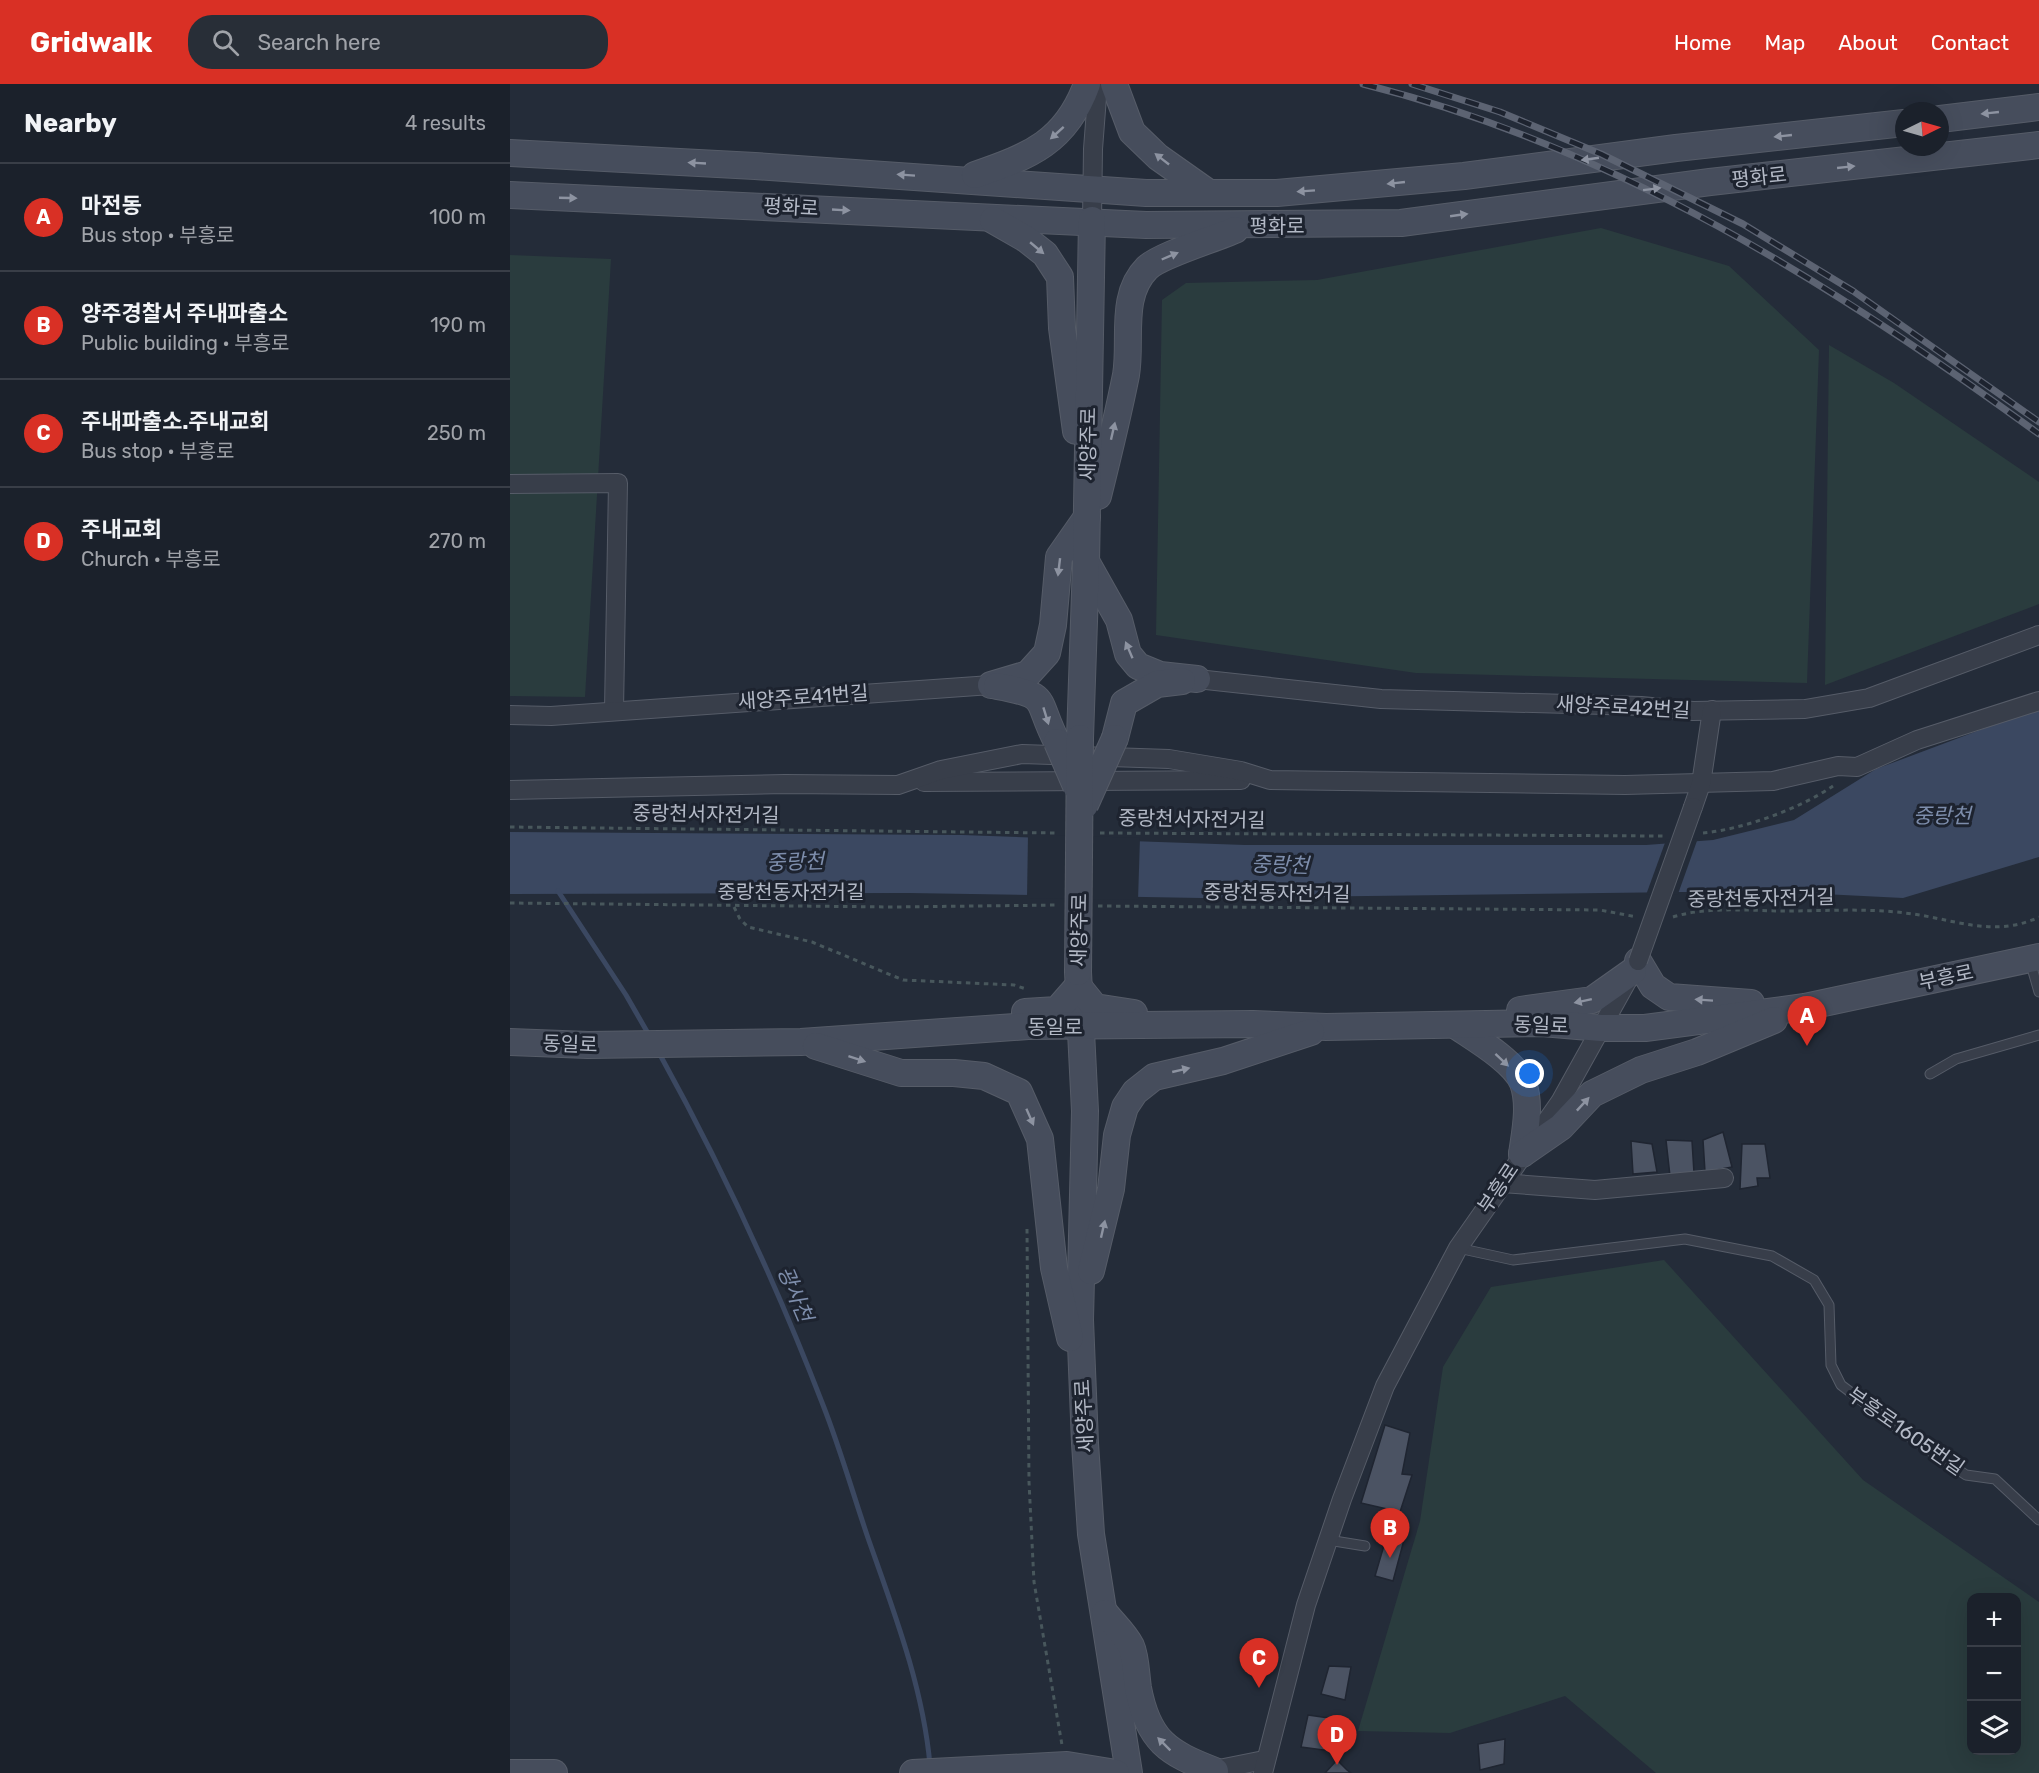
<!DOCTYPE html>
<html lang="en">
<head>
<meta charset="utf-8">
<style>
	:root { --surface:#1b212b; --page:#282e37; --text:#f1f3f6; --muted:#a0a3a9; --line:#393e47; --accent:#d93025 }
	body { margin:0; font-family:Rubik,"Noto Sans KR",sans-serif; background:var(--page); color:var(--text) }
	.controls { position:absolute; right:18px; bottom:18px; display:grid; overflow:hidden; border-radius:12px; box-shadow:0 6px 24px #0002 }
	.controls button { width:54px; height:54px; display:grid; place-items:center; padding:0; border:0; border-bottom:2px solid var(--line); background:var(--surface); color:var(--text); font:30px sans-serif }
	.compass { position:absolute; left:1385px; top:18px; width:54px; height:54px; border-radius:50%; background:var(--surface); box-shadow:0 6px 24px #0002; rotate:85deg }
	.you { position:absolute; left:1020px; top:990px; width:21px; height:21px; margin:-15px; border:4px solid #fff; border-radius:50%; background:#1a73e8; box-shadow:0 0 0 9px #1a73e833 }
	.badge { display:grid; place-items:center; width:39px; height:39px; border-radius:50%; background:var(--accent); color:#fff; font-size:20px; font-weight:700 }
	.pin { position:absolute; translate:-50% -50px; filter:drop-shadow(0 2px 3px #0008) }
	.pin::after { content:''; position:absolute; top:32px; width:21px; height:18px; background:inherit; clip-path:polygon(0 0,100% 0,50% 100%) }
	.list { margin:0; padding:0; list-style:none }
	h2 { display:flex; justify-content:space-between; align-items:center; height:78px; margin:0; padding:0 24px; font-size:26px }
	h2 small { font-size:20px; font-weight:400; color:var(--muted) }
	.list li { display:grid; grid-template-columns:39px 1fr auto; gap:18px; align-items:center; box-sizing:border-box; height:108px; padding:0 24px; border-top:2px solid var(--line) }
	.list b { display:block; font-size:22px; white-space:nowrap }
	.list p { margin:0; font-size:20px; white-space:nowrap; color:var(--muted) }
	.list em { font-size:20px; font-style:normal; color:var(--muted) }
	.icon { flex:none; width:33px; height:33px; fill:none; stroke:currentColor; stroke-width:2; stroke-linecap:round; stroke-linejoin:round }
	.map { position:relative; flex:none; width:1529px; height:1689px; overflow:hidden }
	header { display:flex; align-items:center; gap:36px; box-sizing:border-box; height:84px; padding:0 30px; background:var(--accent); color:#fff }
	header strong { font-size:28px }
	nav { display:flex; gap:33px; margin-inline-start:auto; font-size:21px }
	.search { width:420px; height:54px; background:var(--page); display:flex; align-items:center; gap:15px; box-sizing:border-box; padding:0 21px; border-radius:24px; color:var(--muted); font-size:22px }
	main { display:flex }
	aside { flex:1; background:var(--surface) }
	.map>svg:first-child { display:block }
	.green { fill:#2a3c3e; fill-rule:evenodd }
	.water { fill:#3b4861 }
	.pier { fill:#242c39 }
	.lines { fill:none; stroke-linecap:round; stroke-linejoin:round }
	.stream { stroke:#3b4861; stroke-width:5 }
	.building { fill:#4b5363; stroke:#1f2531; stroke-width:1.5 }
	.lane-casing { stroke:#565c68; stroke-width:11 }
	.street-casing { stroke:#565c68; stroke-width:20 }
	.secondary-casing { stroke:#565c68; stroke-width:28 }
	.path { stroke:#48575c; stroke-width:3; stroke-dasharray:4.5 4.5; stroke-linecap:butt }
	.lane { stroke:#383e4a; stroke-width:9 }
	.street { stroke:#383e4a; stroke-width:18 }
	.secondary { stroke:#464d5c; stroke-width:26 }
	.rail-casing { stroke:#5c6372; stroke-width:7 }
	.rail { stroke:#1d232f; stroke-width:4.5; stroke-dasharray:14; stroke-linecap:butt }
	.street-bridge-casing { stroke:#565c68; stroke-width:20; stroke-linecap:butt }
	.secondary-bridge-casing { stroke:#565c68; stroke-width:28; stroke-linecap:butt }
	.street-bridge { stroke:#383e4a; stroke-width:18 }
	.secondary-bridge { stroke:#464d5c; stroke-width:26 }
	.oneway { fill:#8d93a1 }
	.labels { text-anchor:middle; stroke-width:6; stroke-linejoin:round; paint-order:stroke }
	.street-label { font-size:20px; fill:#b3b9c6; stroke:#1d232f }
	.water-label { font-size:21px; font-style:italic; fill:#7d8dab; stroke:#1d232f }
</style>
</head>
<body>
<header>
<strong>Gridwalk</strong>
<div class="search"><svg class="icon" aria-label="search" viewBox="0 0 24 24"><circle cx="10" cy="10" r="6"/><path d="M15 15l6 6"/></svg>Search here</div>
<nav><a>Home</a><a>Map</a><a>About</a><a>Contact</a></nav>
</header>
<main>
<aside>
<h2>Nearby<small>4 results</small></h2>
<ul class="list">
<li><span class="badge">A</span><div><b>마전동</b><p>Bus stop · 부흥로</p></div><em>100 m</em></li>
<li><span class="badge">B</span><div><b>양주경찰서 주내파출소</b><p>Public building · 부흥로</p></div><em>190 m</em></li>
<li><span class="badge">C</span><div><b>주내파출소.주내교회</b><p>Bus stop · 부흥로</p></div><em>250 m</em></li>
<li><span class="badge">D</span><div><b>주내교회</b><p>Church · 부흥로</p></div><em>270 m</em></li>
</ul>
</aside>
<div class="map">
<svg width="1529" height="1689" viewBox="0 0 1529 1689">
	<rect width="100%" height="100%" fill="#242c39"/>
	<g class="green">
		<polygon points="1091,144 1219,182 1309,266 1297,599 906,589 646,551 652,216 676,199 807,196"/>
		<polygon points="0,171 101,175 75,613 0,612"/>
		<polygon points="1319,261 1384,299 1529,398 1529,520 1315,601"/>
		<path d="M1154 1176 1353 1396 1529 1518V1689H1146L1055 1612 940 1649 848 1647 910 1437 933 1283 981 1203ZM1462 1514H1506V1666H1462Z"/>
	</g>
	<polygon class="water" points="1529,624 1529,773 1393,814 1253,807 692,814 399,809 0,810 0,748 452,751 735,761 1136,761 1203,756 1284,736 1366,685"/>
	<g class="pier">
		<polygon points="518,750 630,754 628,816 517,814"/>
		<polygon points="1188,754 1168,810 1136,811 1156,756"/>
	</g>
	<g class="lines">
		<g class="stream">
			<polyline points="48,807 116,911 139,951"/>
			<path d="M148 967C211 1081 266 1199 313 1321 330 1364 343 1410 358 1454 384 1528 413 1603 420 1681"/>
		</g>
	</g>
	<g class="building">
		<polygon points="1213,1048 1222,1083 1195,1088 1193,1056"/>
		<polygon points="1156,1056 1182,1057 1184,1089 1160,1092"/>
		<polygon points="1121,1057 1142,1060 1147,1088 1123,1090"/>
		<polygon points="1232,1060 1255,1060 1260,1094 1247,1094 1248,1102 1230,1105"/>
		<polygon points="875,1341 900,1349 892,1390 902,1391 890,1428 851,1419"/>
		<polygon points="877,1451 894,1456 883,1497 865,1492"/>
		<polygon points="819,1582 841,1583 835,1616 811,1610"/>
		<polygon points="798,1631 826,1635 821,1667 791,1663"/>
		<polygon points="995,1655 994,1680 970,1686 968,1660"/>
		<polygon points="827,1676 837,1686 841,1689 815,1689"/>
	</g>
	<g class="lines">
		<defs>
			<g id="lane">
				<polyline points="1520,877 1529,908"/>
				<polyline points="1420,990 1446,975 1529,951"/>
				<polyline points="948,1164 1003,1176 1175,1155 1262,1172 1304,1196 1319,1221 1321,1281 1331,1301 1404,1356 1456,1391 1485,1395 1529,1436"/>
				<polyline points="818,1456 855,1462"/>
			</g>
			<g id="street">
				<polyline points="582,136 583,65 588,0"/>
				<polyline points="0,400 108,399 104,626"/>
				<polyline points="687,595 871,615 1131,622 1183,627 1295,625 1359,614 1529,551"/>
				<polyline points="0,631 41,632 481,601"/>
				<polyline points="414,698 731,696"/>
				<polyline points="0,706 275,700 388,701 431,686 512,670 659,675 731,687 760,696 1115,701 1263,697 1328,682 1347,683 1407,656 1529,617"/>
				<polyline points="1183,723 1191,700 1202,626"/>
				<polyline points="992,1099 1085,1106 1214,1094"/>
				<polyline points="694,1688 754,1676"/>
				<polyline points="753,1689 796,1521 832,1415 875,1302 948,1164 1050,1018 1120,892"/>
			</g>
			<g id="secondary">
				<polyline points="604,0 622,48 648,73 699,109"/>
				<polyline points="1430,35 1529,23"/>
				<polyline points="0,69 245,82 636,109 767,109 954,92 1166,64 1394,39"/>
				<path d="M465 91C520 72 556 58 577 0"/>
				<polyline points="0,111 636,141 891,139 1200,98 1529,61"/>
				<polyline points="483,136 516,155 535,170 550,193 552,244 566,347"/>
				<path d="M588 412C598 372 608 331 616 291 622 256 609 212 637 184 650 171 705 155 725 146"/>
				<polyline points="577,479 609,536 618,570 628,582 650,591 687,595"/>
				<polyline points="481,601 518,590 537,569 543,541 549,473 577,433"/>
				<path d="M487 602C542 612 524 614 547 658"/>
				<polyline points="570,654 576,479 582,136"/>
				<polyline points="605,654 614,619 647,600 672,597"/>
				<polyline points="1128,877 1143,902 1159,913 1241,919"/>
				<polyline points="568,888 575,1027 570,1236 575,1359 581,1450 619,1689"/>
				<polyline points="1010,926 1082,916 1123,887"/>
				<polyline points="515,928 547,926 568,902 585,923 624,929"/>
				<path d="M945 941C964 954 1004 977 1013 999 1021 1021 1015 1048 1012 1070"/>
				<polyline points="0,958 78,961 291,958 518,942 743,940 816,943 1032,939 1091,944 1135,944 1295,923 1529,873"/>
				<polyline points="306,962 391,989 444,989 474,992 509,1008 530,1055 544,1184 560,1254"/>
				<polyline points="1012,1070 1051,1043 1082,1010 1131,986 1187,968 1264,936"/>
				<polyline points="581,1187 601,1105 607,1051 615,1023 625,1008 644,993 713,977 801,948"/>
				<path d="M595 1529C603 1539 615 1550 621 1562 626 1573 626 1591 628 1604 638 1657 658 1669 705 1687"/>
				<polyline points="0,1689 44,1689"/>
				<polyline points="403,1689 557,1681 606,1689"/>
			</g>
		</defs>
		<use href="#lane" class="lane-casing"/>
		<use href="#street" class="street-casing"/>
		<use href="#secondary" class="secondary-casing"/>
		<g class="path">
			<polyline points="0,743 547,749"/>
			<polyline points="590,749 1153,752"/>
			<path d="M1193 749C1234 745 1289 725 1323 702"/>
			<polyline points="0,819 383,823 549,821"/>
			<polyline points="588,822 1090,826 1127,833"/>
			<polyline points="224,823 230,835 238,843 302,858 393,896 504,901 516,905"/>
			<path d="M1163 833C1198 822 1240 827 1277 827 1316 827 1356 824 1395 829 1442 834 1483 855 1529 833"/>
			<polyline points="517,1145 519,1398 524,1498 552,1661"/>
		</g>
		<use href="#lane" class="lane"/>
		<use href="#street" class="street"/>
		<use href="#secondary" class="secondary"/>
		<defs>
			<g id="rail">
				<path d="M853 0C1103 62 1323 200 1529 350"/>
				<polyline points="902,0 990,28 1091,70 1233,140 1343,207 1529,338"/>
			</g>
		</defs>
		<use href="#rail" class="rail-casing"/>
		<use href="#rail" class="rail"/>
		<defs>
			<polyline id="street-bridge" points="1128,877 1183,723"/>
			<g id="secondary-bridge">
				<polyline points="547,658 566,702"/>
				<polyline points="575,721 605,654"/>
				<polyline points="568,888 570,654"/>
			</g>
		</defs>
		<use href="#street-bridge" class="street-bridge-casing"/>
		<use href="#secondary-bridge" class="secondary-bridge-casing"/>
		<use href="#street-bridge" class="street-bridge"/>
		<use href="#secondary-bridge" class="secondary-bridge"/>
	</g>
	<defs><path id="oneway-solid" d="M-6-.8H1V-3.2L6.5 0L1 3.2V.8H-6Z" transform="scale(1.5)"/></defs>
	<g class="oneway">
		<use href="#oneway-solid" transform="translate(1480 29) rotate(174)"/>
		<use href="#oneway-solid" transform="translate(547 49) rotate(138)"/>
		<use href="#oneway-solid" transform="translate(1273 52) rotate(174)"/>
		<use href="#oneway-solid" transform="translate(652 75) rotate(-142)"/>
		<use href="#oneway-solid" transform="translate(1080 75) rotate(172)"/>
		<use href="#oneway-solid" transform="translate(187 79) rotate(-177)"/>
		<use href="#oneway-solid" transform="translate(1336 83) rotate(-6)"/>
		<use href="#oneway-solid" transform="translate(396 91) rotate(-176)"/>
		<use href="#oneway-solid" transform="translate(886 99) rotate(174)"/>
		<use href="#oneway-solid" transform="translate(1142 105) rotate(-7)"/>
		<use href="#oneway-solid" transform="translate(796 107) rotate(176)"/>
		<use href="#oneway-solid" transform="translate(58 114) rotate(2)"/>
		<use href="#oneway-solid" transform="translate(331 126) rotate(3)"/>
		<use href="#oneway-solid" transform="translate(949 131) rotate(-8)"/>
		<use href="#oneway-solid" transform="translate(527 164) rotate(40)"/>
		<use href="#oneway-solid" transform="translate(660 172) rotate(-23)"/>
		<use href="#oneway-solid" transform="translate(603 347) rotate(-77)"/>
		<use href="#oneway-solid" transform="translate(549 483) rotate(97)"/>
		<use href="#oneway-solid" transform="translate(619 566) rotate(-113)"/>
		<use href="#oneway-solid" transform="translate(536 632) rotate(73)"/>
		<use href="#oneway-solid" transform="translate(1194 916) rotate(-176)"/>
		<use href="#oneway-solid" transform="translate(1073 917) rotate(168)"/>
		<use href="#oneway-solid" transform="translate(347 975) rotate(18)"/>
		<use href="#oneway-solid" transform="translate(992 976) rotate(43)"/>
		<use href="#oneway-solid" transform="translate(671 986) rotate(-13)"/>
		<use href="#oneway-solid" transform="translate(1073 1020) rotate(-47)"/>
		<use href="#oneway-solid" transform="translate(520 1033) rotate(66)"/>
		<use href="#oneway-solid" transform="translate(593 1145) rotate(-77)"/>
		<use href="#oneway-solid" transform="translate(654 1660) rotate(-135)"/>
	</g>
	<g class="labels">
		<g class="street-label">
			<text transform="translate(1249 93) rotate(-6)" y="7">평화로</text>
			<text transform="translate(281 123) rotate(3)" y="7">평화로</text>
			<text x="767" y="149">평화로</text>
			<text transform="translate(578 360) rotate(-89)" y="7">새양주로</text>
			<text transform="translate(293 613) rotate(-4)" y="7">새양주로41번길</text>
			<text transform="translate(1113 623) rotate(3)" y="7">새양주로42번길</text>
			<text transform="translate(196 730) rotate(1)" y="7">중랑천서자전거길</text>
			<text transform="translate(682 735) rotate(1)" y="7">중랑천서자전거길</text>
			<text x="281" y="815">중랑천동자전거길</text>
			<text transform="translate(767 809) rotate(1)" y="7">중랑천동자전거길</text>
			<text transform="translate(1251 814) rotate(-1)" y="7">중랑천동자전거길</text>
			<text transform="translate(569 846) rotate(-89)" y="7">새양주로</text>
			<text transform="translate(1436 893) rotate(-12)" y="7">부흥로</text>
			<text transform="translate(1031 941) rotate(2)" y="7">동일로</text>
			<text x="545" y="950">동일로</text>
			<text transform="translate(60 960) rotate(2)" y="7">동일로</text>
			<text transform="translate(988 1104) rotate(-56)" y="7">부흥로</text>
			<text transform="translate(574 1332) rotate(-93)" y="7">새양주로</text>
			<text transform="translate(1396 1347) rotate(35)" y="7">부흥로1605번길</text>
		</g>
		<g class="water-label">
			<text x="1432" y="739">중랑천</text>
			<text transform="translate(285 778) rotate(-2)" y="7">중랑천</text>
			<text transform="translate(770 781) rotate(2)" y="7">중랑천</text>
			<text transform="translate(285 1210) rotate(67)" y="7">광사천</text>
		</g>
	</g>
</svg>
<div class="controls">
<button>+</button>
<button>−</button>
<button><svg class="icon" aria-label="layers" viewBox="0 0 24 24"><path d="M12 4l9 5-9 5-9-5zM3 14l9 5 9-5"/></svg></button>
</div>
<svg class="compass" viewBox="-18 -18 36 36"><path d="M0-13l5 13h-10z" fill="#e53935"/><path d="M0 13l5-13h-10z" fill="#a0a3a9"/></svg>
<div class="you"></div>
<div class="pin badge" style="left:1297px;top:962px">A</div>
<div class="pin badge" style="left:880px;top:1474px">B</div>
<div class="pin badge" style="left:749px;top:1604px">C</div>
<div class="pin badge" style="left:827px;top:1681px">D</div>
</div>
</main>
</body>
</html>
